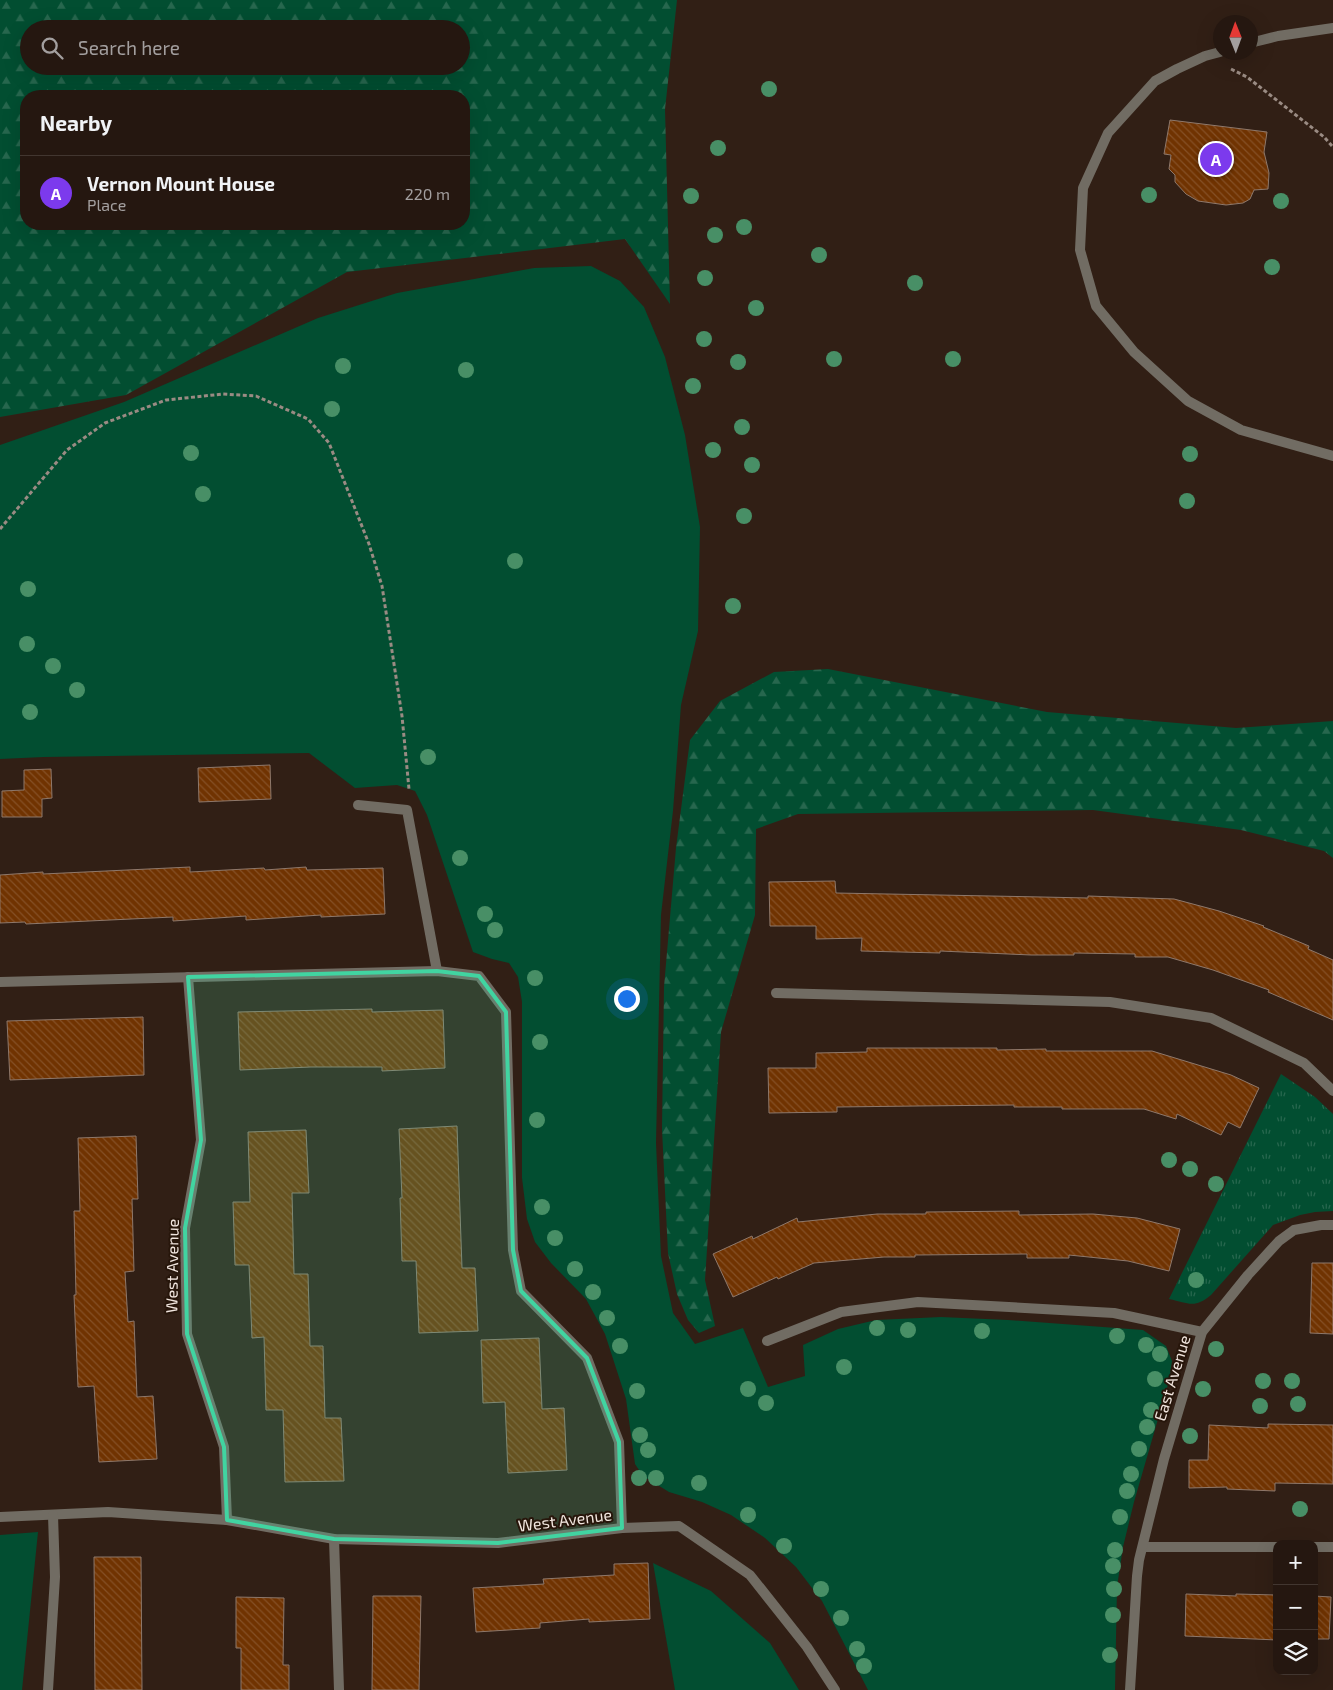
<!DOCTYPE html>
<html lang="en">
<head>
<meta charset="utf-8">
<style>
	:root { --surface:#251710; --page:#2d2019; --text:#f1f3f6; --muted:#a39f9f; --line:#423630; --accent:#7c3aed }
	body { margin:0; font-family:"Exo 2",sans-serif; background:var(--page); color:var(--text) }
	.controls { position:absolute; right:15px; bottom:15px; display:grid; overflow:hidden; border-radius:10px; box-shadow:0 5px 20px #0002 }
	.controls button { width:45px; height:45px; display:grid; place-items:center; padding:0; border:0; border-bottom:1px solid var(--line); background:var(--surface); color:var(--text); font:25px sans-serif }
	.compass { position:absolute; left:1213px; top:15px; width:45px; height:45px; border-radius:50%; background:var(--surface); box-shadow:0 5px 20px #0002; rotate:359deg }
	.you { position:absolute; left:626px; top:998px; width:18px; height:18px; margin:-12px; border:4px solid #fff; border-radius:50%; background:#1a73e8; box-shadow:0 0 0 8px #1a73e833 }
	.badge { display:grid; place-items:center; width:32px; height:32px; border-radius:50%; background:var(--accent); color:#fff; font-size:16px; font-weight:700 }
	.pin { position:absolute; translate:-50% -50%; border:2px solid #fff; box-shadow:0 1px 5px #0006 }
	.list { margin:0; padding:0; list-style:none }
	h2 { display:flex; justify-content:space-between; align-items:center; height:65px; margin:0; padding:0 20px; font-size:21px }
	h2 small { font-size:16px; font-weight:400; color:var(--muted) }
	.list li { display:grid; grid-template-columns:32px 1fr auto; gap:15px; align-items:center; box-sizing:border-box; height:75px; padding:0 20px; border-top:1px solid var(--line) }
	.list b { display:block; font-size:19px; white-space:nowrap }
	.list p { margin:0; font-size:16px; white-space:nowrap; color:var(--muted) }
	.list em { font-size:16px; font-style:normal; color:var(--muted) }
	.icon { flex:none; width:28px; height:28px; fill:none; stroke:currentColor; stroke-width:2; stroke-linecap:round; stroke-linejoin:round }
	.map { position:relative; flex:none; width:1333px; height:1690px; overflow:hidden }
	.search { position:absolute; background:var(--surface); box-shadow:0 5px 20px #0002; left:20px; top:20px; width:450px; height:55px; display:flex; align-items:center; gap:12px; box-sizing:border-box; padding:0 18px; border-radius:28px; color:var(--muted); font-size:19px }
	.panel { position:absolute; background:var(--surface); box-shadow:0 5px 20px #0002; left:20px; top:90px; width:450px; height:140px; border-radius:20px }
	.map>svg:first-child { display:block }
	.grass { fill:url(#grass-tufts) }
	.forest { fill:url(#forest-firs); fill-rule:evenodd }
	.park { fill:#024e31 }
	.building { fill:url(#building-back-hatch); stroke:#8e786b }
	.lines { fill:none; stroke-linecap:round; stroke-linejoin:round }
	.path { stroke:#9a8b83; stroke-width:3; stroke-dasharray:4 2.5; stroke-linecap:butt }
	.lane { stroke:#716c63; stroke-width:10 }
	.street { stroke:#716c63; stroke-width:10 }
	.tree { fill:#488f66 }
	.marked { fill:#41d4a1; fill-opacity:0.2; stroke:#41d4a1; stroke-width:4; stroke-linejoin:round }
	.labels { text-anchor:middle; stroke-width:4; stroke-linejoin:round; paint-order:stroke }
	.street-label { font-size:16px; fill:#f1e5de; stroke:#27160b }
</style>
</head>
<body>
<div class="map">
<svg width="1333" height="1690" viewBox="0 0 1333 1690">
	<defs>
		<pattern id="grass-tufts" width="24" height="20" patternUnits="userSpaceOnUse" patternTransform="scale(1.25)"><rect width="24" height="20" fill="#024e31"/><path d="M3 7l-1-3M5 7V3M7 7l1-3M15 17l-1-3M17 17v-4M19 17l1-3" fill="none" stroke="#27674e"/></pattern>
		<pattern id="forest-firs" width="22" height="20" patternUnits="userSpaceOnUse" patternTransform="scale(1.25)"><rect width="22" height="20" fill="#024e31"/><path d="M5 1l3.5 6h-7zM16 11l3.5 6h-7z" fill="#27674e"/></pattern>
		<pattern id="building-back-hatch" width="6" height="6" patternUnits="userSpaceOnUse" patternTransform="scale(1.25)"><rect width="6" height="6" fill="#703301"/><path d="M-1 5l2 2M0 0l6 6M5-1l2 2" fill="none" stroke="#855026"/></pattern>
	</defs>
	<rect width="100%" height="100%" fill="#311f15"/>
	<path class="grass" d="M1281 1074 1315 1097 1333 1114V1211L1315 1212 1300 1215 1273 1225 1211 1295C1194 1309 1189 1303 1169 1299Z"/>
	<g class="forest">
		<path d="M0 0H677L665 109 670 304 625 239 347 272 126 395 0 417ZM29 29H461V66H29ZM26 96H464V224H26Z"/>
		<polygon points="828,669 1047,712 1236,728 1333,721 1333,858 1324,851 1241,830 1093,810 798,814 756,829 755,915 721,1032 705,1280 715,1326 699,1333 688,1320 677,1294 668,1253 662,1129 664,987 676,848 690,740 720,701 774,672"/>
	</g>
	<g class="park">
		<polygon points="591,266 620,281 644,307 665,357 685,435 700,527 698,631 681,705 673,811 661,915 656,1143 661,1256 673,1313 695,1344 743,1328 768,1387 805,1376 803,1345 838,1329 876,1320 941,1317 1008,1320 1143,1330 1166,1346 1172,1361 1169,1381 1134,1502 1123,1547 1117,1587 1115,1690 868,1690 822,1601 796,1567 765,1538 731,1515 702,1502 669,1492 643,1476 635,1464 626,1399 605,1334 586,1299 551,1263 535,1242 527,1219 522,1178 522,1002 518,977 509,963 492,959 473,952 427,815 415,791 397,785 355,788 309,753 44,757 0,759 0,445 124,402 318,318 397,293 534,268"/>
		<polygon points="38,1532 22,1690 0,1690 0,1535"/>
		<polygon points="653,1563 711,1591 770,1643 799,1690 675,1690"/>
	</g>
	<g class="building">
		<polygon points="1170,120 1267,132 1264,152 1269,173 1268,189 1254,190 1250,199 1243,203 1226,205 1198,201 1186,194 1175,182 1175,175 1169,169 1171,155 1164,154"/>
		<polygon points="270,765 271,799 199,802 198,768"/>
		<polygon points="51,769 52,798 42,799 42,817 2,817 2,791 24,790 24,770"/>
		<polygon points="190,867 190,872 264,868 265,870 306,867 307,870 383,868 385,914 321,917 321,915 246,920 246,916 173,921 173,917 26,924 25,922 0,923 0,875 43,872 43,874"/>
		<polygon points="835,881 836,893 1042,897 1088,898 1088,896 1174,899 1219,911 1264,926 1263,927 1309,946 1308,949 1333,960 1333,1020 1268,992 1269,990 1213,970 1168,957 1135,957 1135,954 1074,953 1074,955 1031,955 940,951 940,953 861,951 862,938 816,939 816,926 770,926 769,882"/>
		<polygon points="372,1009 372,1012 443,1010 445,1068 382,1071 382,1067 311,1067 240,1070 238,1012"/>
		<polygon points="143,1017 144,1075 10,1080 7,1021"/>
		<polygon points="867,1048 997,1048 997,1050 1046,1049 1046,1051 1152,1051 1231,1075 1259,1088 1240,1128 1228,1122 1221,1135 1177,1114 1176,1119 1144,1109 1062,1109 1062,1107 1014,1107 1014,1105 917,1106 837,1107 837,1112 769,1113 768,1068 816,1068 816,1053 867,1052"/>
		<polygon points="457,1126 462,1268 475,1268 478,1331 419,1333 416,1261 402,1261 400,1198 402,1198 399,1129"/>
		<polygon points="306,1130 309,1193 292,1193 294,1274 308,1274 310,1346 323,1346 325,1418 341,1418 344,1481 285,1482 283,1410 266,1410 264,1337 252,1338 249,1265 235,1265 233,1202 250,1202 248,1132"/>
		<polygon points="136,1136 138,1199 132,1199 134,1271 125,1272 128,1322 134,1321 137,1397 153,1396 157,1459 99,1462 94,1386 78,1387 74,1295 76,1295 74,1211 80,1211 78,1138"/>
		<polygon points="1019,1211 1019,1215 1093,1214 1137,1218 1180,1229 1169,1271 1128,1261 1069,1255 1069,1258 1027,1258 1027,1254 915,1255 915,1257 884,1257 814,1263 778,1279 777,1277 733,1297 713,1254 752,1236 753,1239 797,1218 798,1222 877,1214 926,1214 926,1212"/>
		<polygon points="1312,1263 1333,1263 1333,1334 1310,1333"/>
		<polygon points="539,1338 542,1409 564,1408 567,1470 508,1473 505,1402 483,1403 481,1340"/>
		<polygon points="1268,1424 1333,1425 1333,1484 1275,1483 1275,1491 1227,1489 1227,1487 1189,1488 1189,1460 1208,1460 1209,1425 1268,1428"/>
		<polygon points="94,1557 141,1557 142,1690 95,1690"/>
		<polygon points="648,1563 650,1619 589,1622 589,1619 540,1623 540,1628 476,1632 473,1588 544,1584 543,1579 614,1575 614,1564"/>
		<polygon points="1186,1594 1236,1596 1236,1594 1277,1595 1277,1640 1185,1636"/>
		<polygon points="373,1596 421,1596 419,1690 372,1690"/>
		<polygon points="1314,1596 1331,1597 1329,1639 1314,1639"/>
		<polygon points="236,1597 284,1598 283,1665 289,1665 289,1690 241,1690 241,1648 236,1648"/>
	</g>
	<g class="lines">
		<g class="path">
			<polyline points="1231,69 1247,77 1324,137 1333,147"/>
			<polyline points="0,529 67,450 105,423 166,400 223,394 256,396 308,419 329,443 369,544 382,586 402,716 409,789"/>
		</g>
		<g class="lane">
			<polyline points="1250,43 1278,36 1333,28"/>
			<polyline points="1220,52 1205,56 1177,69 1155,81 1108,133 1083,188 1080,250 1096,306 1134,352 1188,401 1241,430 1333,456"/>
		</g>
		<g class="street">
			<polyline points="358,805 407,810 437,971"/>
			<polyline points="188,977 201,1140 185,1228 187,1334 224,1447 227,1520"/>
			<polyline points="0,982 437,971 479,976 506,1012 513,1250 521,1291 587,1358 619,1442 622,1528"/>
			<polyline points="776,993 1110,1002 1211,1018 1304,1063 1333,1091"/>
			<polyline points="767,1341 841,1312 918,1302 1114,1313 1202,1332"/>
			<polyline points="0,1517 108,1512 227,1520 334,1539 498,1543 622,1528 679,1526 750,1575 807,1647 835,1690"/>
			<polyline points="334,1539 339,1690"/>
			<polyline points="1143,1547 1277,1547"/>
			<polyline points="1314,1547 1333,1547"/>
			<polyline points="48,1690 55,1577 53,1515"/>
			<polyline points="1130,1690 1137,1576 1139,1560 1164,1459 1202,1332 1248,1275 1279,1241 1294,1230 1321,1225 1333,1225"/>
		</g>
	</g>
	<g class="tree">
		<circle cx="769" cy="89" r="8"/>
		<circle cx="718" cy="148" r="8"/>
		<circle cx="1149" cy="195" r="8"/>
		<circle cx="691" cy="196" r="8"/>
		<circle cx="1281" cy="201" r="8"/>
		<circle cx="744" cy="227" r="8"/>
		<circle cx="715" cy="235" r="8"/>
		<circle cx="819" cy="255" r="8"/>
		<circle cx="1272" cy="267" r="8"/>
		<circle cx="705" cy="278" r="8"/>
		<circle cx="915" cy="283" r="8"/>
		<circle cx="756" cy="308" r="8"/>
		<circle cx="704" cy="339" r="8"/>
		<circle cx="834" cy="359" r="8"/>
		<circle cx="953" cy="359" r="8"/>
		<circle cx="738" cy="362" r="8"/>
		<circle cx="343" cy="366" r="8"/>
		<circle cx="466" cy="370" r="8"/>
		<circle cx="693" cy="386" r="8"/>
		<circle cx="332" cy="409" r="8"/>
		<circle cx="742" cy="427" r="8"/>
		<circle cx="713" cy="450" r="8"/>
		<circle cx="191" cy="453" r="8"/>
		<circle cx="1190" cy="454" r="8"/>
		<circle cx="752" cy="465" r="8"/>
		<circle cx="203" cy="494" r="8"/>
		<circle cx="1187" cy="501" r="8"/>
		<circle cx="744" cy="516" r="8"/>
		<circle cx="515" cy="561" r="8"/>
		<circle cx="28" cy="589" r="8"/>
		<circle cx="733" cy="606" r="8"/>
		<circle cx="27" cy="644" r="8"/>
		<circle cx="53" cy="666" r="8"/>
		<circle cx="77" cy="690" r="8"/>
		<circle cx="30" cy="712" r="8"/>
		<circle cx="428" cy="757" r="8"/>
		<circle cx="460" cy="858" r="8"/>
		<circle cx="485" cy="914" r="8"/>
		<circle cx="495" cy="930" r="8"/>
		<circle cx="535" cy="978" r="8"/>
		<circle cx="540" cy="1042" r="8"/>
		<circle cx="537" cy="1120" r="8"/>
		<circle cx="1169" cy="1160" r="8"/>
		<circle cx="1190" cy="1169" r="8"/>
		<circle cx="1216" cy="1184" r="8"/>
		<circle cx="542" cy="1207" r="8"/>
		<circle cx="555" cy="1238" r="8"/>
		<circle cx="575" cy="1269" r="8"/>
		<circle cx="1196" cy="1280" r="8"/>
		<circle cx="593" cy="1292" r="8"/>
		<circle cx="607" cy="1318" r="8"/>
		<circle cx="877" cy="1328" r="8"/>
		<circle cx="908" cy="1330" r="8"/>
		<circle cx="982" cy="1331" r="8"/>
		<circle cx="1117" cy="1336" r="8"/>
		<circle cx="1146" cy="1345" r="8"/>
		<circle cx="620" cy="1346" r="8"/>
		<circle cx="1216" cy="1349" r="8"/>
		<circle cx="1160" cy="1354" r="8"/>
		<circle cx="844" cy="1367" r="8"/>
		<circle cx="1155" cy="1379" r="8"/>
		<circle cx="1263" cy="1381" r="8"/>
		<circle cx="1292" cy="1381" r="8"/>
		<circle cx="748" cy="1389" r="8"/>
		<circle cx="1203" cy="1389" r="8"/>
		<circle cx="637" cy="1391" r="8"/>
		<circle cx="766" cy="1403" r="8"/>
		<circle cx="1298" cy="1404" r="8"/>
		<circle cx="1260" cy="1406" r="8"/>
		<circle cx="1151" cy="1410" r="8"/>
		<circle cx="1147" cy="1427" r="8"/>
		<circle cx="640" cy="1435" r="8"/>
		<circle cx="1190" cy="1436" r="8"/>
		<circle cx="1139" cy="1449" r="8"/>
		<circle cx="648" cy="1450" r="8"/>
		<circle cx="1131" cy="1474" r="8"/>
		<circle cx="639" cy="1478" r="8"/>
		<circle cx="656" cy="1478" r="8"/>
		<circle cx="699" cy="1483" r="8"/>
		<circle cx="1127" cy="1491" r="8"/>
		<circle cx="1300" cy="1509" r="8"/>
		<circle cx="748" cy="1515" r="8"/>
		<circle cx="1120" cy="1517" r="8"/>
		<circle cx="784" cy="1546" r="8"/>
		<circle cx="1115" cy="1550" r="8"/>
		<circle cx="1113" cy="1566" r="8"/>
		<circle cx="821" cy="1589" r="8"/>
		<circle cx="1114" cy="1589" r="8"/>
		<circle cx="1113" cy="1615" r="8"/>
		<circle cx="841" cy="1618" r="8"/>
		<circle cx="857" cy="1649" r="8"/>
		<circle cx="1110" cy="1655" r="8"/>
		<circle cx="864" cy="1666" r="8"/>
	</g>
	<path class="marked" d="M437 971 479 976 506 1012 513 1250 521 1291 587 1358 619 1442 622 1528 498 1543 334 1539 227 1520 224 1447 187 1334 185 1228 201 1140 188 977Z"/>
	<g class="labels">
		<g class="street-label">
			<text transform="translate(172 1266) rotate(-89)" y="6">West Avenue</text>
			<text transform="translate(1172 1378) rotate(-73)" y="6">East Avenue</text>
			<text transform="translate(565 1520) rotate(-7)" y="6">West Avenue</text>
		</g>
	</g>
</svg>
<div class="controls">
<button>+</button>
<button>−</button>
<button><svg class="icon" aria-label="layers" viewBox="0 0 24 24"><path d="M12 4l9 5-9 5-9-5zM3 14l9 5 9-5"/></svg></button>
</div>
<svg class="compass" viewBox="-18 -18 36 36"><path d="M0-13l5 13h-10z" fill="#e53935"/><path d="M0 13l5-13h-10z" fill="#a39f9f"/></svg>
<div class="you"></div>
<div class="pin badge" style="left:1216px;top:159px">A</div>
<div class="search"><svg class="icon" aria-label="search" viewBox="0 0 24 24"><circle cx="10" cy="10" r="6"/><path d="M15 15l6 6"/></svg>Search here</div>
<section class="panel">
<h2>Nearby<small></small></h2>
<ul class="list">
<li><span class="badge">A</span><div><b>Vernon Mount House</b><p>Place</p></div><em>220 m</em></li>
</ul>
</section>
</div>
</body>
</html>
